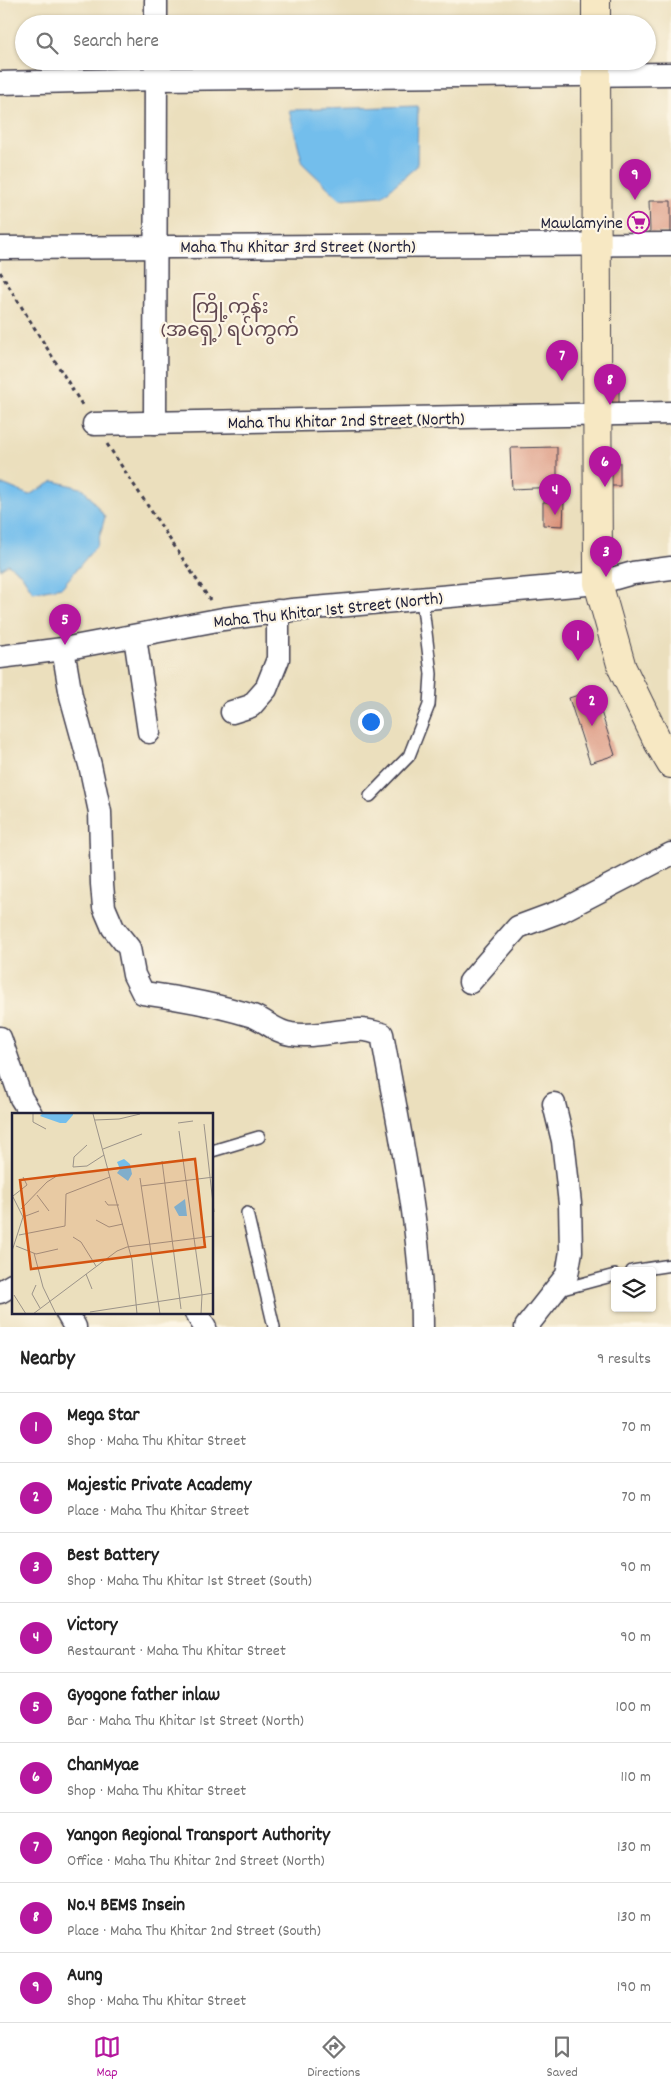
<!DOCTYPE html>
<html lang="en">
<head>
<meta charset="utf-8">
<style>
	:root { --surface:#fff; --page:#f2f2f2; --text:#222; --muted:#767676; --line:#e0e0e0; --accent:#b5179e }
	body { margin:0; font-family:Dekko,"Noto Sans Myanmar",sans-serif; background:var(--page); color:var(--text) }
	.controls { position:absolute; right:15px; bottom:15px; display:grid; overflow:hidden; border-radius:5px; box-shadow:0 1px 4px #0004 }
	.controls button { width:45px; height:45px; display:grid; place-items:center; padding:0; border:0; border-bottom:1px solid var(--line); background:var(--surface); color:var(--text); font:25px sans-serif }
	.you { position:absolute; left:370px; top:721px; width:18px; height:18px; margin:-12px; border:4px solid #fff; border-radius:50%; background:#1a73e8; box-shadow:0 0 0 8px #1a73e833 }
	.badge { display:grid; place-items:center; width:32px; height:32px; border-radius:50%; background:var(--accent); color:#fff; font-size:16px; font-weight:700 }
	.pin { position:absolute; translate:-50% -41px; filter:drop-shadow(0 1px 2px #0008) }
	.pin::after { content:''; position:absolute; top:26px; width:18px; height:15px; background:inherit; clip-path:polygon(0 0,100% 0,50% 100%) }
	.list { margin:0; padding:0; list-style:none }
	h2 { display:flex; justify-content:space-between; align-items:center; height:65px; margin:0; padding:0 20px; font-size:21px }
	h2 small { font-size:16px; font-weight:400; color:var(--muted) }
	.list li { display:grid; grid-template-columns:32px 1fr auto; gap:15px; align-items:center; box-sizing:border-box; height:70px; padding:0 20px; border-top:1px solid var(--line) }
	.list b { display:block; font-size:19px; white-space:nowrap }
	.list p { margin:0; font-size:16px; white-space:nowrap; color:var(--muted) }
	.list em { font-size:16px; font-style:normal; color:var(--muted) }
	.icon { flex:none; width:28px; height:28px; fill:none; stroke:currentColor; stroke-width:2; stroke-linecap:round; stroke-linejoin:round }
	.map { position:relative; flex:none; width:671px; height:1327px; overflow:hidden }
	.search { position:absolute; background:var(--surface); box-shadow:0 1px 4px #0004; left:15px; right:15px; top:15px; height:55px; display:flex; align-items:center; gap:12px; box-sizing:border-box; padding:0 18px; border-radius:28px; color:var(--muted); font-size:19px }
	.sheet { height:695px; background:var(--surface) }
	nav { display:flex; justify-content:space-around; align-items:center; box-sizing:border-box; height:70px; border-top:1px solid var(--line); background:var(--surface); font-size:14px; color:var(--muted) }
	nav a { display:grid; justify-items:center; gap:2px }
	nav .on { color:var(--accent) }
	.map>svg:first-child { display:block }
	.water { fill:#73beec; stroke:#4a7094 }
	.building { fill:#da927a }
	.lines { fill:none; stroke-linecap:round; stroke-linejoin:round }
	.lane-casing { stroke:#403e4e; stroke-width:14 }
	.street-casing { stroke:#403e4e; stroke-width:25 }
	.secondary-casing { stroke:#403e4e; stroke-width:30 }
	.path { stroke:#403e4e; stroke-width:3; stroke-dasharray:4 4; stroke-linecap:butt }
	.lane { stroke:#fff; stroke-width:11 }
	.street { stroke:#fff; stroke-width:22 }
	.secondary { stroke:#f7e8c3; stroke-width:28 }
	.labels { text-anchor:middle; stroke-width:4.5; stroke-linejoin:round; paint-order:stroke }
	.poi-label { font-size:18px; fill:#22223b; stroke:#fcf5e5; text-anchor:end }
	.street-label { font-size:18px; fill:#22223b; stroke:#fcf5e5 }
	.quarter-label { font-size:20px; fill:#624951; stroke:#fcf5e5 }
	.inset-road { fill:none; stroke:#9b9389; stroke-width:1 }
	.view { fill:#d45411; fill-opacity:0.15; stroke:#d45411; stroke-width:2.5 }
	.inset-edge { fill:none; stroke:#22223b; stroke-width:2.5 }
</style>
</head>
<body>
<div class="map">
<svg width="671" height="1327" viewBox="0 0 671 1327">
	<rect width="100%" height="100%" fill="#fcf5e5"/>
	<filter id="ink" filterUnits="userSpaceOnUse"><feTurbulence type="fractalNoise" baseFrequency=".02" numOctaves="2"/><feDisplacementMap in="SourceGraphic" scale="10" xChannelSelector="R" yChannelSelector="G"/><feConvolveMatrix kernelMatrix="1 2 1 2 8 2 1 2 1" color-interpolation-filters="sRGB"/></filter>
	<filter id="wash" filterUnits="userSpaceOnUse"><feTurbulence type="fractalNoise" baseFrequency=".0096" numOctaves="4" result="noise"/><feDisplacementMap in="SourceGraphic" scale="20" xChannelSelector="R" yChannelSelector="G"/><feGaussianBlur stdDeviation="1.12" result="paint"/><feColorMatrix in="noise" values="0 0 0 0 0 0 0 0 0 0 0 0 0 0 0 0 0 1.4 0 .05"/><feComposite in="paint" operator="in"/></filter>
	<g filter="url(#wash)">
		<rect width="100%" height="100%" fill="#ebdfbd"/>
		<g class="water">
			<polygon points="418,106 417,166 382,196 340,199 303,164 289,110"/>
			<polygon points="54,481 84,489 105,517 97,545 62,587 33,592 21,574 8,564 0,569 0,485 5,485 29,495"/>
		</g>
		<g id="blocks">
			<g class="building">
				<polygon points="548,61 560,61 559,66 547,65"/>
				<polygon points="649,201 671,201 671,233 650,233"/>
				<polygon points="601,390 619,390 619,419"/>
				<polygon points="557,447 557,487 512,489 510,448"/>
				<polygon points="620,462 620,486 605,486 604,463"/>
				<polygon points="543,502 564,502 563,526 543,525"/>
				<polygon points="594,690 615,755 590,763 569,698"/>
			</g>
		</g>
	</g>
	<g filter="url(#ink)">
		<use href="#blocks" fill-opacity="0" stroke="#403e4e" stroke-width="1"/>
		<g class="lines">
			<defs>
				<g id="lane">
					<polyline points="370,796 409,756 429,705 431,674 422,599"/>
					<polyline points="212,1151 259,1137"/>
					<polyline points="247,1213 274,1327"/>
					<polyline points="632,1271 671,1265"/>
					<polyline points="559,1290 615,1275"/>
				</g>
				<g id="street">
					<polyline points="156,24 156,0"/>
					<polyline points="0,83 156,79 671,74"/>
					<polyline points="0,248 671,244"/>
					<polyline points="155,423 156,61"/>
					<polyline points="94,424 671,413"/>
					<polyline points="135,637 149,732"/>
					<path d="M63 649 71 696 90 765 100 812 102 884 104 907 113 928 129 948 134 975 143 993C180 998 217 1005 253 1016 266 1021 276 1032 291 1034 313 1038 336 1030 359 1030 367 1029 375 1033 382 1034 399 1131 422 1229 422 1327"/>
					<polyline points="0,657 63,649 223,619 292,610 598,583 633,573 671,568"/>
					<polyline points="232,712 251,706 266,689 278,659 278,611"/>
					<polyline points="470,982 518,927 561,911 671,854"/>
					<polyline points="0,1038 21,1098 31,1114"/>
					<polyline points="0,1292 14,1284"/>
					<polyline points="67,1313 75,1327"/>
					<polyline points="196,1313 205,1327"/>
					<polyline points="526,1327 567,1275 571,1251 570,1204 563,1141 554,1104"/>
				</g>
				<g id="secondary">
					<polyline points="596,0 596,24"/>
					<polyline points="596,61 598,583 622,668 658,742 671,764"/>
				</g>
			</defs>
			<use href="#lane" class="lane-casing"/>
			<use href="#street" class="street-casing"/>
			<use href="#secondary" class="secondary-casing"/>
			<g class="path">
				<polyline points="0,272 84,408"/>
				<polyline points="107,444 210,600"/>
			</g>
			<use href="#lane" class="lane"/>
			<use href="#street" class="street"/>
			<use href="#secondary" class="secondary"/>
		</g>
	</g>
	<defs>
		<symbol id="supermarket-ring" viewBox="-11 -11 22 22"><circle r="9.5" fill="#fcf5e5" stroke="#b5179e" stroke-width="1.5"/><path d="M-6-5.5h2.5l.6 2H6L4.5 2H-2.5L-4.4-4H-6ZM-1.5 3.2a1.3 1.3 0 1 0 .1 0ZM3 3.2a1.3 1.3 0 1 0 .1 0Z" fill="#b5179e"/></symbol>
	</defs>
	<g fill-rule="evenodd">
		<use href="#supermarket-ring" x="626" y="210" width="25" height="25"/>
	</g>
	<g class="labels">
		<g class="poi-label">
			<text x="623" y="228">Mawlamyine</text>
		</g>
		<g class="street-label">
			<text x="298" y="252">Maha Thu Khitar 3rd Street (North)</text>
			<text transform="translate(346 420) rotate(-1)" y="6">Maha Thu Khitar 2nd Street (North)</text>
			<text transform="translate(328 609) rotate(-6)" y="6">Maha Thu Khitar 1st Street (North)</text>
		</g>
		<g class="quarter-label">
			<text x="230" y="313">ကြို့ကုန်း<tspan x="230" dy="23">(အရှေ့) ရပ်ကွက်</tspan></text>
		</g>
	</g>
	<g transform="translate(12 1113)">
		<rect width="201" height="201" fill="#ebdfbd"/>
		<path d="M30 1H61V2L54 10H48L28 3ZM112 46 118 51 120 61 116 68 105 60 108 56 105 49ZM173 86 175 103H167L162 94Z" fill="#73beec"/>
		<path class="inset-road" d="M21 1V9L34 16M81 1 120 147 125 201M83 7 107 6 128 1M166 10 181 8M192 11 202 99M167 18 190 182 189 201M75 32 62 44 61 54 75 53 92 42M91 36 130 21M150 48 169 196M128 65 148 201M129 73 202 64M0 82 11 104 0 138M25 82 37 98M1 83 15 72 11 64M93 88 96 92H107M9 96 35 69 48 61M11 104 27 98M84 107 97 114 111 111M7 122 53 113 54 81 98 64M61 124 69 129 84 153M4 133 24 141 46 136M22 140 31 174 44 201M74 161 80 176M24 172 20 181 28 195M2 182 14 201M78 199 202 180M21 201 105 138 115 134 202 123"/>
		<path class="view" d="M183 46 193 134 19 156 8 67Z"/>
		<rect width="201" height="201" class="inset-edge"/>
	</g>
</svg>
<div class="controls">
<button><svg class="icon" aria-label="layers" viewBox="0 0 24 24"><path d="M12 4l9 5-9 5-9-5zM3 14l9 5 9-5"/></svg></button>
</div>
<div class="you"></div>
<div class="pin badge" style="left:578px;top:661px">1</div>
<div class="pin badge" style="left:592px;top:726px">2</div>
<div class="pin badge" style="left:606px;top:577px">3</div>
<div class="pin badge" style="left:555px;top:515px">4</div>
<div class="pin badge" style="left:65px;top:645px">5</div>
<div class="pin badge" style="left:605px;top:487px">6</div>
<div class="pin badge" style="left:562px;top:381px">7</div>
<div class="pin badge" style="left:610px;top:405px">8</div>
<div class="pin badge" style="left:635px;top:200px">9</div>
<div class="search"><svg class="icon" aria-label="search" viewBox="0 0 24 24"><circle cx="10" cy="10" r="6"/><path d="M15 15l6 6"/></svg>Search here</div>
</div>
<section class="sheet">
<h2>Nearby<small>9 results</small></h2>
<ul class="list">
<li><span class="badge">1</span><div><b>Mega Star</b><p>Shop · Maha Thu Khitar Street</p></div><em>70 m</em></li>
<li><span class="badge">2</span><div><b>Majestic Private Academy</b><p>Place · Maha Thu Khitar Street</p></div><em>70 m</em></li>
<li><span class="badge">3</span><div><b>Best Battery</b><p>Shop · Maha Thu Khitar 1st Street (South)</p></div><em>90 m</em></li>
<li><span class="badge">4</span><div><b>Victory</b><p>Restaurant · Maha Thu Khitar Street</p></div><em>90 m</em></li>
<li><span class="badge">5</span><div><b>Gyogone father inlaw</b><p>Bar · Maha Thu Khitar 1st Street (North)</p></div><em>100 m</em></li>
<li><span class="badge">6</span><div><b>ChanMyae</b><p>Shop · Maha Thu Khitar Street</p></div><em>110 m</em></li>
<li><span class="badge">7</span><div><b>Yangon Regional Transport Authority</b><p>Office · Maha Thu Khitar 2nd Street (North)</p></div><em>130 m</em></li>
<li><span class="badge">8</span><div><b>No.4 BEMS Insein</b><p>Place · Maha Thu Khitar 2nd Street (South)</p></div><em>130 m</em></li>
<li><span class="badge">9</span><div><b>Aung</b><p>Shop · Maha Thu Khitar Street</p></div><em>190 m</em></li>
</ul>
</section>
<nav>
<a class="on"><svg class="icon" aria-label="map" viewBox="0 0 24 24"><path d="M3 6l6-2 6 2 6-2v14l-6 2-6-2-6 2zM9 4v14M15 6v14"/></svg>Map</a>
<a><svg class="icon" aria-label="directions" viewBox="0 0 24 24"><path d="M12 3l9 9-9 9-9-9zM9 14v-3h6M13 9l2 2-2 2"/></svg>Directions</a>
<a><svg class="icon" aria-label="saved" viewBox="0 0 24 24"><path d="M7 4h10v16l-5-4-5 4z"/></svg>Saved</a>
</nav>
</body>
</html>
